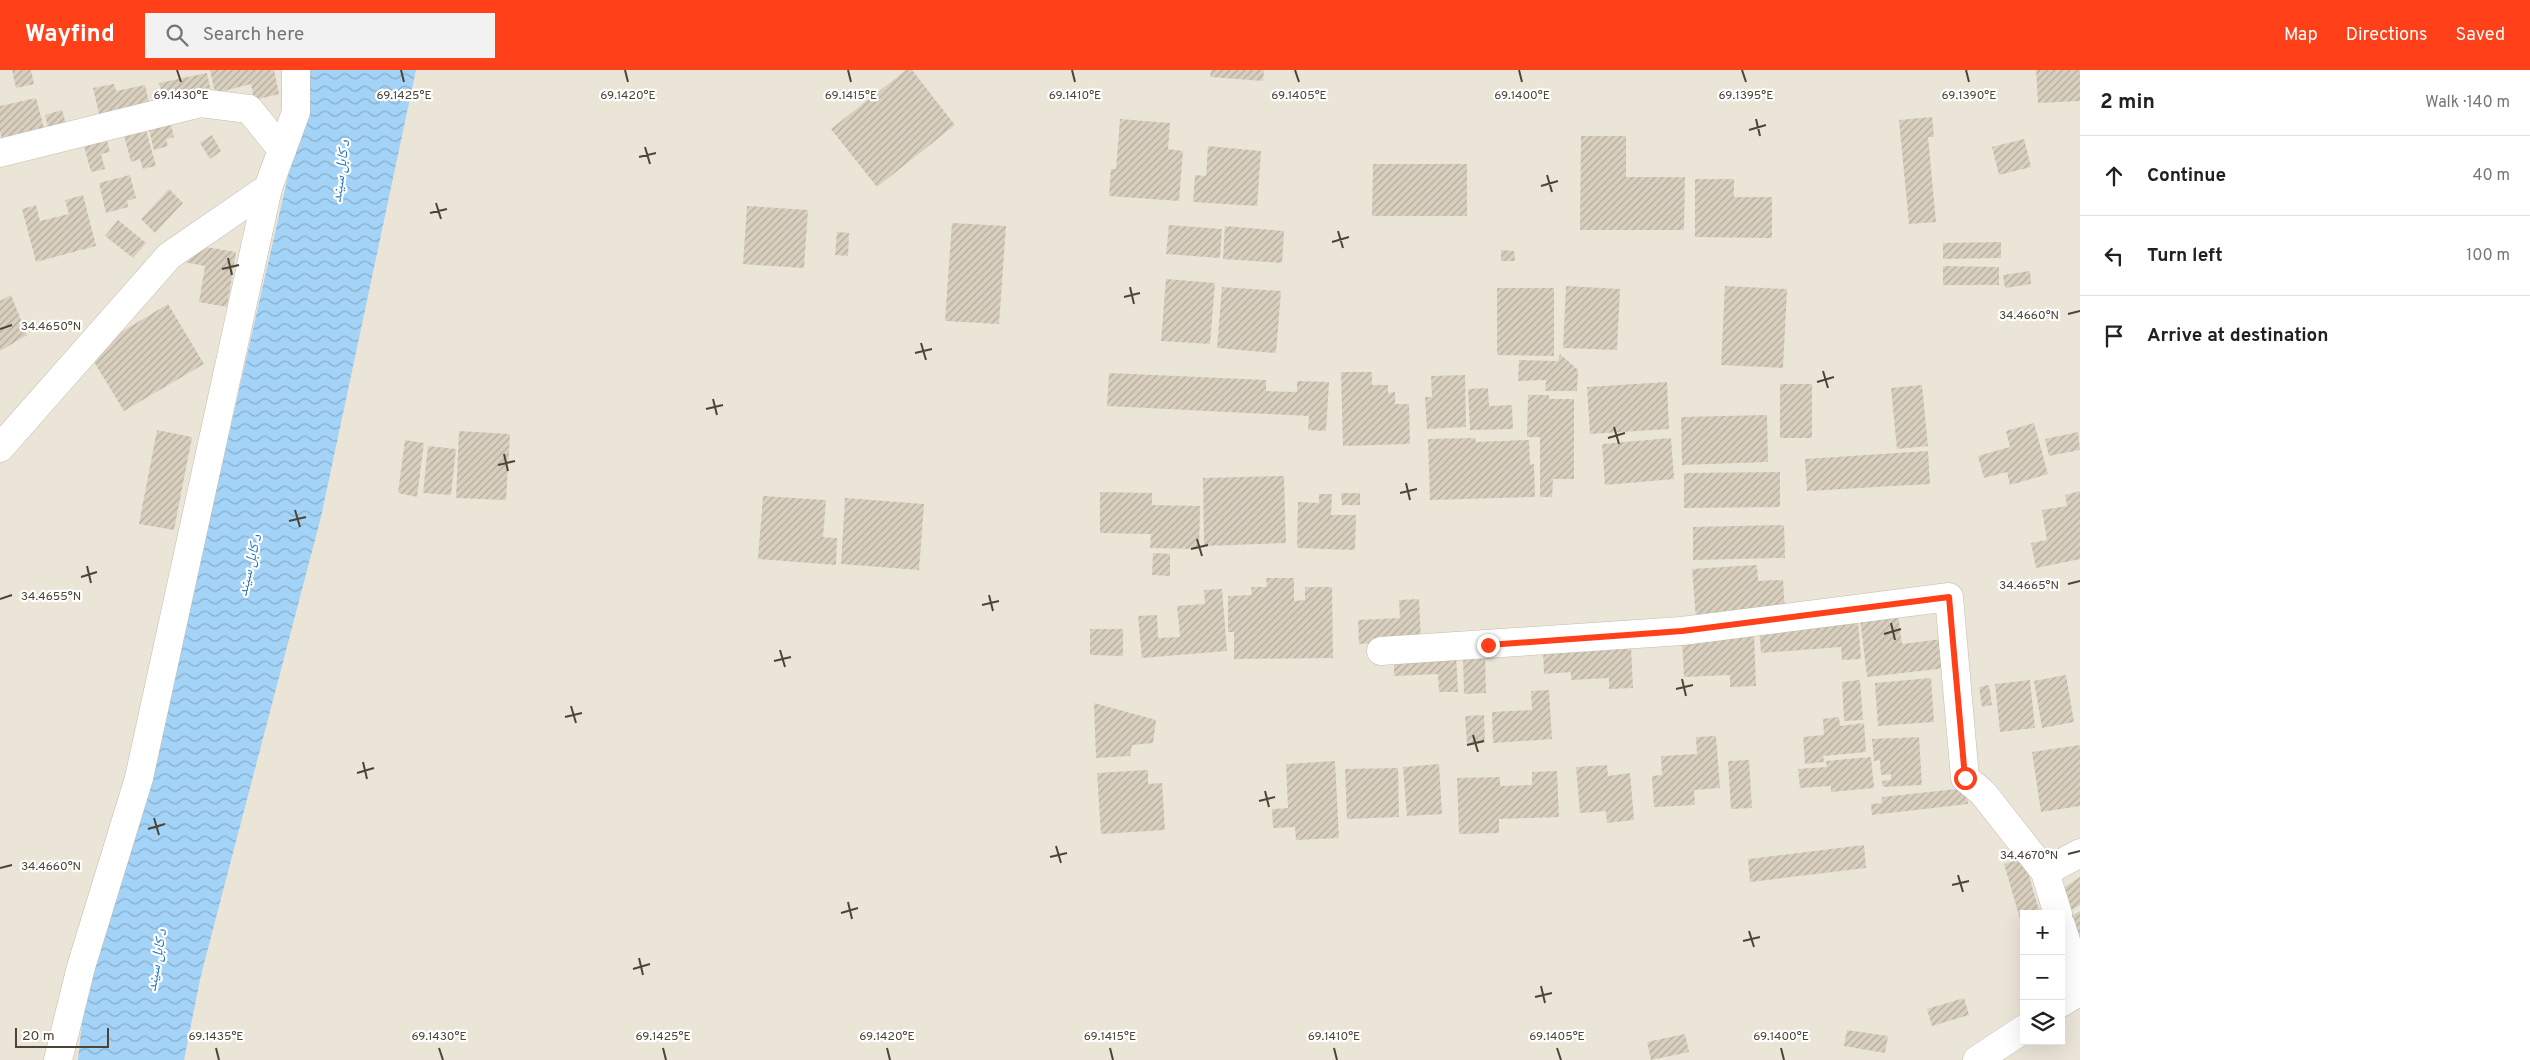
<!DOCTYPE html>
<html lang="en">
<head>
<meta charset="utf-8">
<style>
	:root { --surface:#fff; --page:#f2f2f2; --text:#202124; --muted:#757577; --line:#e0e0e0; --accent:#ff4019 }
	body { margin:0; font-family:Overpass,"Noto Naskh Arabic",sans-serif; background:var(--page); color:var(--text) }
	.controls { position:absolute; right:15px; bottom:15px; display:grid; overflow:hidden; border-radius:0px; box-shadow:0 5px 20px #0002 }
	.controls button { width:45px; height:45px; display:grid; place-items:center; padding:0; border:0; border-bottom:1px solid var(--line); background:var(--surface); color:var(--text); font:25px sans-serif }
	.scale { position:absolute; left:15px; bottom:12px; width:94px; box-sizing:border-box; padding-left:5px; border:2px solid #4c4437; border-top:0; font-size:14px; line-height:18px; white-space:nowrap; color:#4c4437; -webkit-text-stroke:4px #fff; paint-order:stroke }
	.stop { position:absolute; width:15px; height:15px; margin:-11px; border:4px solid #ff4019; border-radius:50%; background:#fff }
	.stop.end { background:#ff4019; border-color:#fff; box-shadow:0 1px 5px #0008 }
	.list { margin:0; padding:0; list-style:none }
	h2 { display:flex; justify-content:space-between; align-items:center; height:65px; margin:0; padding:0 20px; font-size:21px }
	h2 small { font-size:16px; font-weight:400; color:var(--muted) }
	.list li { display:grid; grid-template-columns:32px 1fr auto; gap:15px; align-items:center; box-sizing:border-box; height:80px; padding:0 20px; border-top:1px solid var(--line) }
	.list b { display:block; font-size:19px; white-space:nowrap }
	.list em { font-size:16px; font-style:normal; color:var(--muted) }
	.icon { flex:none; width:28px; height:28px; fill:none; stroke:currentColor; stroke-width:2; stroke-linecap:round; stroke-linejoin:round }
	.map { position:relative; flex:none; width:2080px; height:990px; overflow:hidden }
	header { display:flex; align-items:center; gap:30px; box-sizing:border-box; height:70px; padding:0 25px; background:var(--accent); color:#fff }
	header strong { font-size:24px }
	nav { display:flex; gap:28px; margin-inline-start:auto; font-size:18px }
	.search { width:350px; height:45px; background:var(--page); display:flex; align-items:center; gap:12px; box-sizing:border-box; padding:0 18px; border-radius:0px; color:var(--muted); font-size:19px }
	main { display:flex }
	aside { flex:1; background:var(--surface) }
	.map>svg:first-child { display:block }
	.residential { fill:#ebe5d8; fill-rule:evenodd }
	.water { fill:url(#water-waves) }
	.building { fill:url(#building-hatch) }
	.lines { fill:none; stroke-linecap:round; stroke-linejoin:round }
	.street-casing { stroke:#c3bcac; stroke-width:29 }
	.street { stroke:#fff; stroke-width:28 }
	.route { stroke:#ff4019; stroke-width:6 }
	.ticks { fill:none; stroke:#4c4437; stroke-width:2 }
	.labels { text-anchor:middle; stroke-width:4.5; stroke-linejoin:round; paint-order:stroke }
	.water-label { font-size:15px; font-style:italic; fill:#2379bb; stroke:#fff }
	.ticks-label { font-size:12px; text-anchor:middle; fill:#4c4437; stroke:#fff; stroke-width:4.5; stroke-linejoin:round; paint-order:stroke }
</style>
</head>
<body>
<header>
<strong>Wayfind</strong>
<div class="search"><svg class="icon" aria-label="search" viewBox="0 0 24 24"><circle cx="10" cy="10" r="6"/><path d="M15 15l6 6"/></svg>Search here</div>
<nav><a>Map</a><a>Directions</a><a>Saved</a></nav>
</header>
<main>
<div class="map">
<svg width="2080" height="990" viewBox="0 0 2080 990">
	<defs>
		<pattern id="water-waves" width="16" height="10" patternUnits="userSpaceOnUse" patternTransform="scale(1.25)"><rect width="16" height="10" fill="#a3d3f7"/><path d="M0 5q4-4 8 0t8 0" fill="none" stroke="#87adc9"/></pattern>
		<pattern id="building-hatch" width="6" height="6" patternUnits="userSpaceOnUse" patternTransform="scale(1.25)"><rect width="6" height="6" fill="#d9cfbf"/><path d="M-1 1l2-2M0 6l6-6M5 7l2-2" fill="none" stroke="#b2aa9c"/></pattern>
	</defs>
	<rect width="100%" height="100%" fill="#f7f3eb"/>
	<path class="residential" d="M0 0H2080V990H0ZM2024 844H2061V971H2024Z"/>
	<polygon class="water" points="308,0 416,0 321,447 201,905 184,990 78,990 87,906 216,421 291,93"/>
	<g class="building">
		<polygon points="12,0 31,0 34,14 16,18"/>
		<polygon points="210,0 274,0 279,24 254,30 251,14 215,23"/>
		<polygon points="906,0 912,0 955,55 877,117 831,59"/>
		<polygon points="1211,0 1264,0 1263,11 1210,7"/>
		<polygon points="2036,0 2080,0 2080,31 2038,33"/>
		<polygon points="207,3 211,22 164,32 159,13"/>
		<polygon points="114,14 116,21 145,15 150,37 100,48 93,18"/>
		<polygon points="36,28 45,62 3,73 0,61 0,36"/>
		<polygon points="62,40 67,58 49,62 45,45"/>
		<polygon points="169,47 174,67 166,69 168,76 154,80 147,52"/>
		<polygon points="1932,47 1934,67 1928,67 1936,152 1909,154 1899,50"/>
		<polygon points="1120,49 1170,53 1168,79 1183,81 1179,131 1109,126 1111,99 1116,99"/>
		<polygon points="144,53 156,96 143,99 140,89 131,92 122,58"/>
		<polygon points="105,63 110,82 101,84 105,99 91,102 82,69"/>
		<polygon points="212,65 221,81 210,89 200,73"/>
		<polygon points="1581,66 1626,66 1626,107 1685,107 1684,160 1580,160"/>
		<polygon points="2024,69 2031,97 1999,105 1992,77"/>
		<polygon points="1208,76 1261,81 1257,136 1193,132 1195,105 1206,106"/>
		<polygon points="1373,94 1467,94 1467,146 1372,146"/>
		<polygon points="130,105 136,128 127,131 128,137 106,143 99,113"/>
		<polygon points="1695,109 1734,109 1734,127 1772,127 1772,168 1695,167"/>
		<polygon points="169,119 183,133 155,163 141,149"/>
		<polygon points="83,125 96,176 36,192 22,139 36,135 40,151 69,144 65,130"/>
		<polygon points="747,136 808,140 804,198 743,194"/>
		<polygon points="118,150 146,173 133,188 105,166"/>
		<polygon points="952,153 1006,156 999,254 945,251"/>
		<polygon points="1169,155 1222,159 1220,188 1166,184"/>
		<polygon points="1225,156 1284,161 1282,193 1223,189"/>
		<polygon points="837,162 849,163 848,186 835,185"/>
		<polygon points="2001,172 2001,188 1943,189 1943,173"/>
		<polygon points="187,174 236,182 227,237 199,232 205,196 184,192"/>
		<polygon points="1501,180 1514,181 1515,191 1501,191"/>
		<polygon points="1943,196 1999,197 1999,215 1943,215"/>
		<polygon points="2030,201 2031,214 2005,218 2003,205"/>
		<polygon points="1166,209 1215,213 1210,274 1161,271"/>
		<polygon points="1566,216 1620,219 1617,280 1563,278"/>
		<polygon points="1725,216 1787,219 1783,298 1721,295"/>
		<polygon points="1222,217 1281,221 1276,283 1217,278"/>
		<polygon points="1497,218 1554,218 1554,286 1497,285"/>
		<polygon points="11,225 27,265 0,281 0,231"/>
		<polygon points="168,234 204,294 124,341 88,282"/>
		<polygon points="1560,284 1578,300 1577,321 1545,321 1546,310 1518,311 1519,290 1558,291"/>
		<polygon points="1341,302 1372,302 1372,315 1388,315 1388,323 1395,322 1395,334 1409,334 1410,374 1343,376"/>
		<polygon points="1109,303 1266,310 1266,321 1297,322 1297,311 1329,312 1326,361 1308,360 1309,346 1107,336"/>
		<polygon points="1465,305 1466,357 1427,359 1425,327 1432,327 1431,306"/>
		<polygon points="1667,312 1669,359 1590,364 1587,317"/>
		<rect x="1780" y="314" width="32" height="54"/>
		<polygon points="1922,315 1928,376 1897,379 1891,318"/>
		<polygon points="1488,318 1489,336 1512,335 1513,359 1470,360 1468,319"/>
		<polygon points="1528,325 1549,325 1549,329 1574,329 1574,409 1553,409 1552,427 1540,427 1540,367 1527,367"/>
		<polygon points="1767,345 1768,392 1682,395 1681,347"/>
		<polygon points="2034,353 2048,404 2010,415 2007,402 1984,408 1978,386 2010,377 2006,361"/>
		<polygon points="157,360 192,367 174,460 139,454"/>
		<polygon points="459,361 510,364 506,430 456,428"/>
		<polygon points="2078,362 2080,380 2049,386 2045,369"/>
		<polygon points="1475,368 1476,372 1529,370 1530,395 1534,394 1535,427 1430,430 1428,369"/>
		<polygon points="1671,368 1674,409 1605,415 1602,374"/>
		<polygon points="405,370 424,373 417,427 398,423"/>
		<polygon points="428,376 456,379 451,425 423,423"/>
		<polygon points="1928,381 1930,414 1807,421 1805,389"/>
		<polygon points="1780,402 1780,437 1684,438 1684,403"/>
		<polygon points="1284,406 1286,473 1204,476 1203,408"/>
		<polygon points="2080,421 2080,489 2036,498 2031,473 2047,470 2042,440 2067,436 2065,425"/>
		<polygon points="1100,422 1152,423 1152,435 1200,436 1199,479 1150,478 1151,464 1100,463"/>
		<polygon points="1341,423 1360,423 1360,435 1342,435"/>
		<polygon points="1319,424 1332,424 1331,445 1356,445 1355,480 1297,478 1298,432 1319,433"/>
		<polygon points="763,426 826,430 823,467 837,468 836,495 758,489"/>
		<polygon points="845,428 924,434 919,500 841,494"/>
		<polygon points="1784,455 1785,488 1693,490 1693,457"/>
		<polygon points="1153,483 1170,484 1170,506 1152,505"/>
		<polygon points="1757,495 1758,511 1783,510 1785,541 1696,548 1692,499"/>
		<polygon points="1266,508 1294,508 1294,531 1305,530 1305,517 1332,517 1333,588 1234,589 1234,562 1228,562 1228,526 1252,525 1251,517 1267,517"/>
		<polygon points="1222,519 1227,581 1142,588 1138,546 1157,545 1158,568 1180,567 1177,536 1205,534 1204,520"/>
		<polygon points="1419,529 1421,571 1359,574 1358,550 1400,548 1399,530"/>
		<polygon points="1898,544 1902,574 1942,569 1946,598 1867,607 1860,548"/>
		<polygon points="1858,550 1861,589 1842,590 1841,577 1761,583 1759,558"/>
		<polygon points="1090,559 1123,559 1123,586 1090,585"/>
		<polygon points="1754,564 1756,616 1730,617 1730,605 1684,607 1682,568"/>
		<polygon points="1631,575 1633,618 1609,619 1609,608 1571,610 1571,602 1544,604 1543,580"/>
		<polygon points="1456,584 1458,622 1439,622 1438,604 1394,606 1394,587"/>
		<polygon points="1463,586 1485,586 1486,623 1464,624"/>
		<polygon points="2066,605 2074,652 2042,658 2034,611"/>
		<polygon points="1931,608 1934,652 1878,656 1875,613"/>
		<polygon points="1860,610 1863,650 1844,651 1842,612"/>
		<polygon points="2030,610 2035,658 2000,662 1995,614"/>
		<polygon points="1989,615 1992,635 1982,637 1979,617"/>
		<polygon points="1549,620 1552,669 1493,673 1492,642 1532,640 1531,621"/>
		<polygon points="1094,633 1156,650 1153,673 1132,675 1130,686 1096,688"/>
		<polygon points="1484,645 1485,673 1467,674 1465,646"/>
		<polygon points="1839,647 1840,656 1864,653 1866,682 1823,686 1824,692 1805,694 1803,667 1824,665 1823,649"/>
		<polygon points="1716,666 1720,718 1694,720 1695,735 1654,737 1652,706 1662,705 1661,686 1697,684 1696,667"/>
		<polygon points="1919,667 1922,715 1883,717 1882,711 1891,710 1891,704 1881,705 1880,690 1874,691 1872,669"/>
		<polygon points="2080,675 2080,736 2041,742 2032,682"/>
		<polygon points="1871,687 1874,718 1831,722 1831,716 1800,718 1798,699 1827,697 1826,691"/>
		<polygon points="1749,690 1752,738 1731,739 1728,691"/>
		<polygon points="1335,691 1339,768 1296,770 1295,757 1273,758 1272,739 1288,738 1286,694"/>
		<polygon points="1439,694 1442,744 1407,746 1403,697"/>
		<polygon points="1607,695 1608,706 1630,703 1634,750 1607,753 1606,741 1580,743 1576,697"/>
		<polygon points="1398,698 1399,747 1347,749 1345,699"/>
		<polygon points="1148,700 1148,714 1162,713 1165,760 1101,764 1097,703"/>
		<polygon points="1557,701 1559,747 1499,749 1499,763 1459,764 1457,708 1500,707 1500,716 1532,715 1532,702"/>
		<polygon points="1966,718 1968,734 1872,745 1871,734 1882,733 1882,727"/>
		<polygon points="1864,775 1866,798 1750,812 1748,789"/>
		<polygon points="2024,788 2040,844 2024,844 2023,859 2004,794"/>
		<polygon points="2080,807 2080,835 2067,843 2054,824"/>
		<polygon points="2080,841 2080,874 2065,850"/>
		<polygon points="1964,928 1969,945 1932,956 1927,939"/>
		<polygon points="1847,960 1888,966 1885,983 1844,976"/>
		<polygon points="1685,964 1689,982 1651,990 1647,972"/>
	</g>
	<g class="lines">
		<defs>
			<g id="street">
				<polyline points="0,83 201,33 249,39 282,80"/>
				<polyline points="0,378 169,186 268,118"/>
				<polyline points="1381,581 1682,561 1949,527 1965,708 1983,723 2045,802 2058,844"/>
				<polyline points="2045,802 2080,783"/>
				<polyline points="2061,855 2080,915"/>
				<polyline points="2061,933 2080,921"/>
				<polyline points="58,990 81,897 139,708 268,118 296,42 296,0"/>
				<polyline points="1977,990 2024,959"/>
			</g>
		</defs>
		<use href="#street" class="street-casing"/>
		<use href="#street" class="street"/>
	</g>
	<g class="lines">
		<polyline class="route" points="1488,575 1682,561 1949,527 1965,708"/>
	</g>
	<path class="ticks" d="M177 0 181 12M401 0 404 12M625 0 628 12M848 0 851 12M1072 0 1075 12M1295 0 1299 12M1519 0 1522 12M1742 0 1746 12M1966 0 1969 12M1756 49 1760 66M1749 60 1766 55M645 77 650 94M639 87 656 83M1547 105 1552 122M1541 116 1558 111M436 133 441 149M430 143 447 139M1338 161 1343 178M1332 172 1349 167M228 188 232 205M222 199 239 195M1130 217 1134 234M1124 227 1140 223M2068 244 2080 241M0 259 12 255M921 273 926 290M915 283 932 279M1823 301 1828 318M1817 312 1834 307M713 329 717 345M706 339 723 335M1614 357 1619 374M1608 368 1625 363M504 384 508 401M498 395 515 391M1406 413 1410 430M1400 423 1417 419M295 440 300 457M289 451 306 447M1197 469 1202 486M1191 479 1208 475M87 496 91 513M81 507 97 502M2068 514 2080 511M989 525 993 541M0 529 12 525M982 535 999 531M1891 553 1895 570M1884 564 1901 559M780 580 785 597M774 591 791 587M1682 609 1686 626M1676 619 1693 615M571 636 576 653M565 647 582 643M1473 665 1478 682M1467 675 1484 671M363 692 367 709M357 703 374 698M1265 721 1269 737M1259 731 1275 727M154 748 159 765M148 759 165 754M1056 776 1061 793M2068 784 2080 781M1050 787 1067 783M0 798 12 795M1958 805 1963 822M1952 815 1969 811M848 832 852 849M841 843 858 838M1749 861 1754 877M1743 871 1760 867M639 888 643 905M633 899 650 894M1541 916 1545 933M1535 927 1552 923M216 978 219 990M439 978 443 990M663 978 666 990M887 978 890 990M1110 978 1113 990M1334 978 1337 990M1557 978 1561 990M1781 978 1784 990"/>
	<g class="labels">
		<g class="water-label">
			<text transform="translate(340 101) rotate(-82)" y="5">د کابل سيند</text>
			<text transform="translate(249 495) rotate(-76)" y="5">د کابل سيند</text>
			<text transform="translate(156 890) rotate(-80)" y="5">د کابل سيند</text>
		</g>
	</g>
	<g class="ticks-label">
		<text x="181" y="29">69.1430°E</text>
		<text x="404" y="29">69.1425°E</text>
		<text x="628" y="29">69.1420°E</text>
		<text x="851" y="29">69.1415°E</text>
		<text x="1075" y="29">69.1410°E</text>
		<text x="1299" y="29">69.1405°E</text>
		<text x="1522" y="29">69.1400°E</text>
		<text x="1746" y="29">69.1395°E</text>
		<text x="1969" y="29">69.1390°E</text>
		<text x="2029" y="249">34.4660°N</text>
		<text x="51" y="260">34.4650°N</text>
		<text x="2029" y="519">34.4665°N</text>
		<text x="51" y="530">34.4655°N</text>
		<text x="2029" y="789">34.4670°N</text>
		<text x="51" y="800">34.4660°N</text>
		<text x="216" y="970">69.1435°E</text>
		<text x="439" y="970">69.1430°E</text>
		<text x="663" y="970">69.1425°E</text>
		<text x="887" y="970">69.1420°E</text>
		<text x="1110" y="970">69.1415°E</text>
		<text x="1334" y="970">69.1410°E</text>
		<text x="1557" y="970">69.1405°E</text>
		<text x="1781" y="970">69.1400°E</text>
	</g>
</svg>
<div class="controls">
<button>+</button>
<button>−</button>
<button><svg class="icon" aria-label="layers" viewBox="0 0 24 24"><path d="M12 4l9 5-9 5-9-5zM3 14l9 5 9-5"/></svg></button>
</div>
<div class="scale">20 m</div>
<div class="stop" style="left:1965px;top:708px"></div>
<div class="stop end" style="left:1488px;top:575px"></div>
</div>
<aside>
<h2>2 min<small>Walk · 140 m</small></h2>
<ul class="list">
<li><svg class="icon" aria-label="ahead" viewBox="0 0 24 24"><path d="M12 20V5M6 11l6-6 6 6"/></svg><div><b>Continue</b></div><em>40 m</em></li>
<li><svg class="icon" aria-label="left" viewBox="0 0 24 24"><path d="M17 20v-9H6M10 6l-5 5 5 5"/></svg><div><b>Turn left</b></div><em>100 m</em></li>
<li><svg class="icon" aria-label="arrive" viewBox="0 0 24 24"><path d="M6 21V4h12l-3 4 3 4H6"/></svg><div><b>Arrive at destination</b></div></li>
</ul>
</aside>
</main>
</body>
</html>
